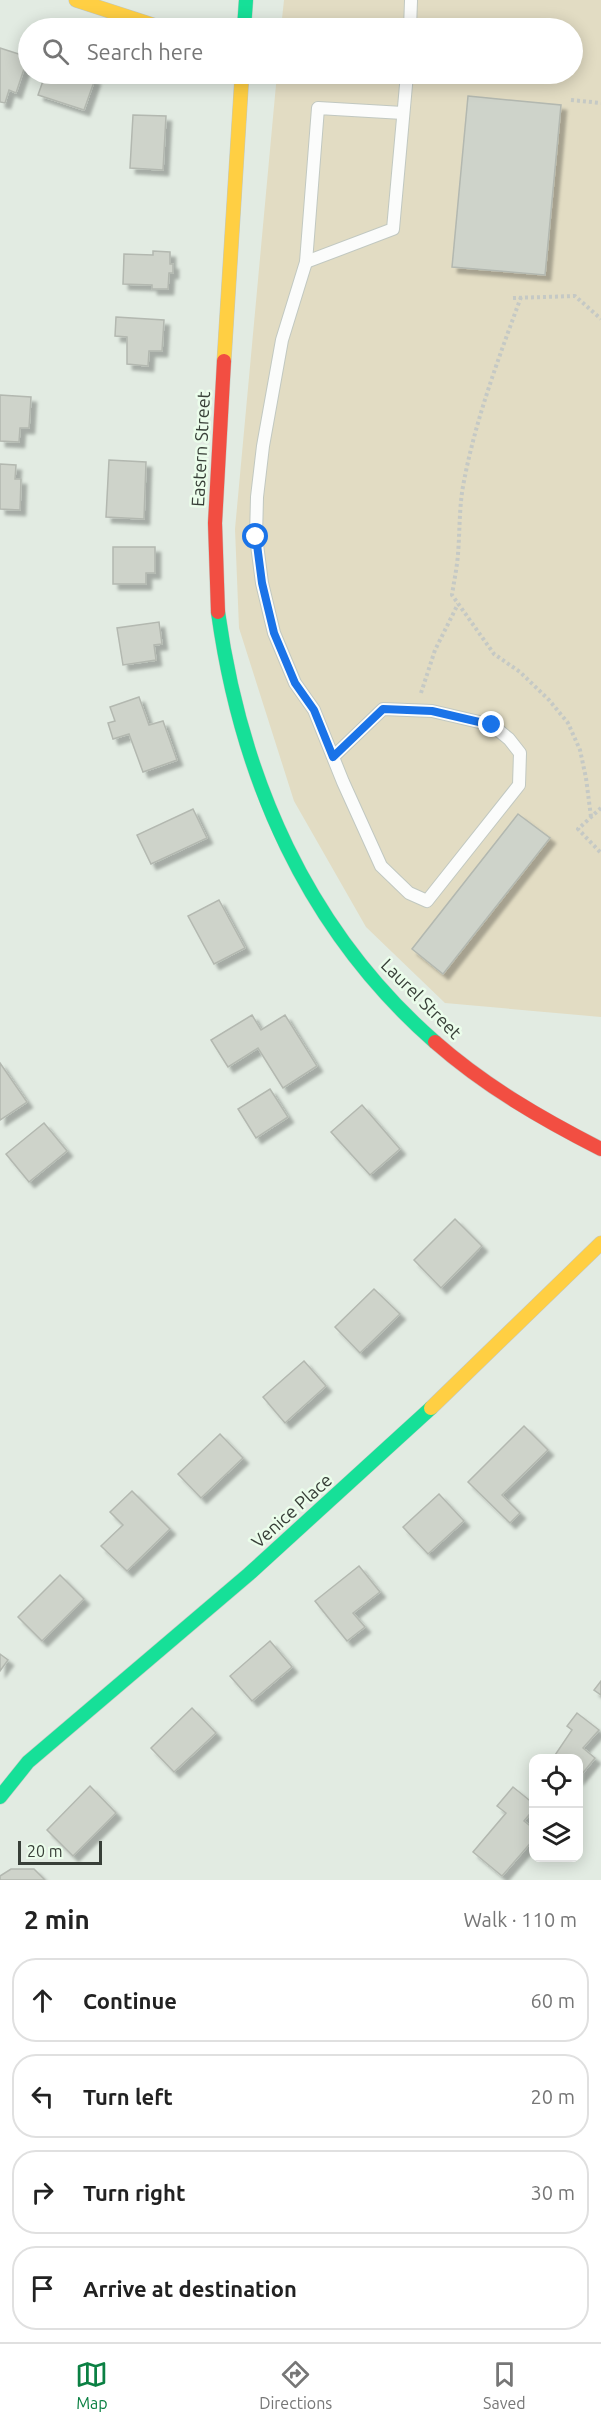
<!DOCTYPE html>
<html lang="en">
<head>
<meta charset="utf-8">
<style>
	:root { --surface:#fff; --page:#f2f2f2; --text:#222; --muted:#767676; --line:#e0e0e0; --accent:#0b8043 }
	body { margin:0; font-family:Ubuntu,sans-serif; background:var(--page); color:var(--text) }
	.controls { position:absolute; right:18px; bottom:18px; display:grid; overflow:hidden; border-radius:12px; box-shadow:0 3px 15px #0003 }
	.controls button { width:54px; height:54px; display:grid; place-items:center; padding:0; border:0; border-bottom:2px solid var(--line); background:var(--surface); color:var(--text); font:30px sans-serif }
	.scale { position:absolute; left:18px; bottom:15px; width:84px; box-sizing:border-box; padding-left:6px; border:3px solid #383f38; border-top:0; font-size:16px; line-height:21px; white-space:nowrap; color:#383f38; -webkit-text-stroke:4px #ebfdeb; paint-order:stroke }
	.stop { position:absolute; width:18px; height:18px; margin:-14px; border:4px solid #1a73e8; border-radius:50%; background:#fff }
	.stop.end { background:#1a73e8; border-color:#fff; box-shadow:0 2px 6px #0008 }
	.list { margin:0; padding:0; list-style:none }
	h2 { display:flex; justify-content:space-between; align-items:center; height:78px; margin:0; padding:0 24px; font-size:26px }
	h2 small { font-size:20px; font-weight:400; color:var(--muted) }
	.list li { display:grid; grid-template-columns:39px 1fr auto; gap:18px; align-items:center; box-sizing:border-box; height:84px; margin:0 12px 12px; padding:0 12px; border:2px solid var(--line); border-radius:24px }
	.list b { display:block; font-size:22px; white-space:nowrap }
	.list em { font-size:20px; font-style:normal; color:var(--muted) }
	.icon { flex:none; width:33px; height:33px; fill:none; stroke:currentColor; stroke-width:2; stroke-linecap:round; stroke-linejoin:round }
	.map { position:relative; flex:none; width:601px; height:1880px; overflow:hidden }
	.search { position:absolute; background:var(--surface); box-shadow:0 3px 15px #0003; left:18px; right:18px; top:18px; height:66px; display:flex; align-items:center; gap:15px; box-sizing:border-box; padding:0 21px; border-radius:33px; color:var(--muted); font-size:22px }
	.sheet { height:462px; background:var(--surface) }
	nav { display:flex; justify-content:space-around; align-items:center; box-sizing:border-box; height:84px; border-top:2px solid var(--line); background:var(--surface); font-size:16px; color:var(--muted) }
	nav a { display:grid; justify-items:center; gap:3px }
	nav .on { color:var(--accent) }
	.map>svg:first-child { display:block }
	.green { fill:#e2dcc3 }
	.building { fill:#ced3ca; stroke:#b3b8b0; stroke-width:1.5; filter:url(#shadow) }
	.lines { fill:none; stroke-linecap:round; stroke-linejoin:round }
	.lane-casing { stroke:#c1c8c1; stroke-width:14 }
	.fast-casing { stroke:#c1c8c1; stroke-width:15 }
	.slow-casing { stroke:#c1c8c1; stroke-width:15 }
	.jam-casing { stroke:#c1c8c1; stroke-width:15 }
	.path { stroke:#c5c9c5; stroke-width:4; stroke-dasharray:3 3; stroke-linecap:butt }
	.lane { stroke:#fbfcfb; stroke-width:12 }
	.fast { stroke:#16e098; stroke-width:14 }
	.slow { stroke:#ffcf43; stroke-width:14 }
	.jam { stroke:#f24e42; stroke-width:14 }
	.route { stroke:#1a73e8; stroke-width:8 }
	.labels { text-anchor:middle; stroke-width:5; stroke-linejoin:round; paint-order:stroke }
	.street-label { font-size:18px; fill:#383f38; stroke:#ebfdeb }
</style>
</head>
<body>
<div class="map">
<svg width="601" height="1880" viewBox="0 0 601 1880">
	<defs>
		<filter id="shadow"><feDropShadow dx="5.5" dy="5.5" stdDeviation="1.5" flood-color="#0004"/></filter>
	</defs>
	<rect width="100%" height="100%" fill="#e2ebe2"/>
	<polygon class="green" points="284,0 601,0 601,1017 445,1003 366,927 294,801 239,628 235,529 277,74 572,74 572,28 281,28"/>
	<g class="building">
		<polygon points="0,48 28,57 16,93 9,90 5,103 0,102"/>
		<polygon points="55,74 79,74 95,79 84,110 38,95 44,78 53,81"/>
		<polygon points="468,96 561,105 545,275 452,267"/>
		<polygon points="133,115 166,116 163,170 130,168"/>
		<polygon points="153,251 170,252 170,264 173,264 173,273 169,273 168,289 152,289 152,285 123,284 124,254 153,255"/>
		<polygon points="116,317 164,320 162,351 149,351 148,366 127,364 127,337 115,336"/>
		<polygon points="0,395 31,397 29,428 20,428 19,442 0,441"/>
		<polygon points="109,460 146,462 144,519 106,517"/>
		<polygon points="0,464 16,465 15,479 21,479 20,510 0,509"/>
		<polygon points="113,547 155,547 155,573 146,573 146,584 113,584"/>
		<polygon points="159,622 162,644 154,645 156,660 123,665 117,628"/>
		<polygon points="139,697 149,725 163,721 177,760 143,772 129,734 113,739 108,723 115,721 110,707"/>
		<polygon points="193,809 207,838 151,864 137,835"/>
		<polygon points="518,814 550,838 443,974 412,949"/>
		<polygon points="219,900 245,948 214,964 188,916"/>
		<polygon points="252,1015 261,1030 285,1015 317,1066 283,1088 258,1048 228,1067 211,1040"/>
		<polygon points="0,1063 27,1102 0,1120"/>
		<polygon points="270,1089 288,1117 256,1138 238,1109"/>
		<polygon points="362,1105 400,1149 370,1175 331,1132"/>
		<polygon points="44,1123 67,1151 29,1182 6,1154"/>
		<polygon points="455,1219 482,1246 441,1288 414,1260"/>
		<polygon points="374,1289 400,1314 360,1353 335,1327"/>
		<polygon points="304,1361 326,1386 285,1423 263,1397"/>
		<polygon points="524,1426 548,1450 502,1495 520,1513 510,1523 468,1482"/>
		<polygon points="220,1434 243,1458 201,1498 178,1474"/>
		<polygon points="132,1491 170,1529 127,1571 101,1546 123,1525 110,1512"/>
		<polygon points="439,1494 464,1521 428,1554 403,1527"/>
		<polygon points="359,1566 380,1592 353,1613 365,1627 347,1641 315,1601"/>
		<polygon points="60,1575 84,1599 42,1641 18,1617"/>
		<polygon points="270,1641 292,1667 252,1701 230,1676"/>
		<polygon points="0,1654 8,1660 0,1671"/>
		<polygon points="601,1681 601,1695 594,1690"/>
		<polygon points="192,1708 216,1733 174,1772 151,1748"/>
		<polygon points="577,1713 599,1730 583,1748 595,1758 578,1779 578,1758 553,1758 572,1730 567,1726"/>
		<polygon points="90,1786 116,1813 73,1856 47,1830"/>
		<polygon points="513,1787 534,1804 534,1809 524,1821 534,1829 534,1839 502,1876 473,1852 506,1813 497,1806"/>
		<polygon points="11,1869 34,1869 45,1880 0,1880 0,1876"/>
	</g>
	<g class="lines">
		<defs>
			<g id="lane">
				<polyline points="410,28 411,1"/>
				<polyline points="306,262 393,229 407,74"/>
				<polyline points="333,757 383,709 432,711 492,725 509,739 520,753 519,785 427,901 409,893 381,866 343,782 314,710 295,683 274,633 262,583 256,537 257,497 263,446 282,340 306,262 318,108 403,113"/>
			</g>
			<g id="fast">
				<polyline points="244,28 246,0"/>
				<path d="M218 612C241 778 307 930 435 1042"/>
				<polyline points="0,1797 28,1762 249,1574 431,1408"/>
			</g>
			<g id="slow">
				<polyline points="76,0 162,28"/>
				<polyline points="224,361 242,74"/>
				<polyline points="431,1408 601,1243"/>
			</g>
			<g id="jam">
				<polyline points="218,612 215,523 224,361"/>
				<path d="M435 1042C485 1086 542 1119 601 1149"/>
			</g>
		</defs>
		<use href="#lane" class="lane-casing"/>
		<use href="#fast" class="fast-casing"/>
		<use href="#slow" class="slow-casing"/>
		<use href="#jam" class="jam-casing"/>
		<g class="path">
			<polyline points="571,100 601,103"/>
			<path d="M521 297C499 357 476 418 464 481 459 505 460 529 458 554 457 568 454 581 452 595L494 654 520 672 549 700 568 723 580 750 586 778 591 817"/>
			<polyline points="513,298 575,296 601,319"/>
			<polyline points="421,693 435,650 458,604"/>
			<polyline points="601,808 578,829 601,853"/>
		</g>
		<use href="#lane" class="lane"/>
		<use href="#fast" class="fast"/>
		<use href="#slow" class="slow"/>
		<use href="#jam" class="jam"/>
	</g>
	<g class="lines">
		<polyline class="route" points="256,537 262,583 274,633 295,683 314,710 333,757 383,709 432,711 492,725"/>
	</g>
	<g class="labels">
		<g class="street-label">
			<text transform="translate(201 449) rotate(-87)" y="6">Eastern Street</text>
			<text transform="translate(421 999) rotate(45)" y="6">Laurel Street</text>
			<text transform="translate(292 1511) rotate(-42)" y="6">Venice Place</text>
		</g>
	</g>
</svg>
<div class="controls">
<button><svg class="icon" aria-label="locate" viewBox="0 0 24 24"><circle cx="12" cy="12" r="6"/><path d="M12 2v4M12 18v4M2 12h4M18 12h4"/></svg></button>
<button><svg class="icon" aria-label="layers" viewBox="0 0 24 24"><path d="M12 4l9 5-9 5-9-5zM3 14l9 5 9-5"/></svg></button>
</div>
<div class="scale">20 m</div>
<div class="stop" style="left:256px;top:537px"></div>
<div class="stop end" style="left:492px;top:725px"></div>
<div class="search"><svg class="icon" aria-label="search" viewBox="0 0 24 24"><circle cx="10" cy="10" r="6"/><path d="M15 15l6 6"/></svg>Search here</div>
</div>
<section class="sheet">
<h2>2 min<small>Walk · 110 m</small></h2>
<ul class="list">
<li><svg class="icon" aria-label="ahead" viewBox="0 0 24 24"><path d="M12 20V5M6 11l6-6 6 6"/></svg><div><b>Continue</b></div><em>60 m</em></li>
<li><svg class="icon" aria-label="left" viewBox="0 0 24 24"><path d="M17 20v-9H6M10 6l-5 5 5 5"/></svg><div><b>Turn left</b></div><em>20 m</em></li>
<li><svg class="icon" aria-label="right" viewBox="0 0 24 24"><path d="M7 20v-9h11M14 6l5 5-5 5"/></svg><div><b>Turn right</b></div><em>30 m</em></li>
<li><svg class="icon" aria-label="arrive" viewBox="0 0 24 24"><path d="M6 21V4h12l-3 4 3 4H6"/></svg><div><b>Arrive at destination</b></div></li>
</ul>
</section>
<nav>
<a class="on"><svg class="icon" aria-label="map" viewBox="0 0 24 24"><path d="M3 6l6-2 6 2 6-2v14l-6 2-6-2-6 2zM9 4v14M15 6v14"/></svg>Map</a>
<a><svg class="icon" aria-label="directions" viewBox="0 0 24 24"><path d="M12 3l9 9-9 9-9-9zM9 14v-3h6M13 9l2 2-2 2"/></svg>Directions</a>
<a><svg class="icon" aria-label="saved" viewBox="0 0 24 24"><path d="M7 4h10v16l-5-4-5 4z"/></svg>Saved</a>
</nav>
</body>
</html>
